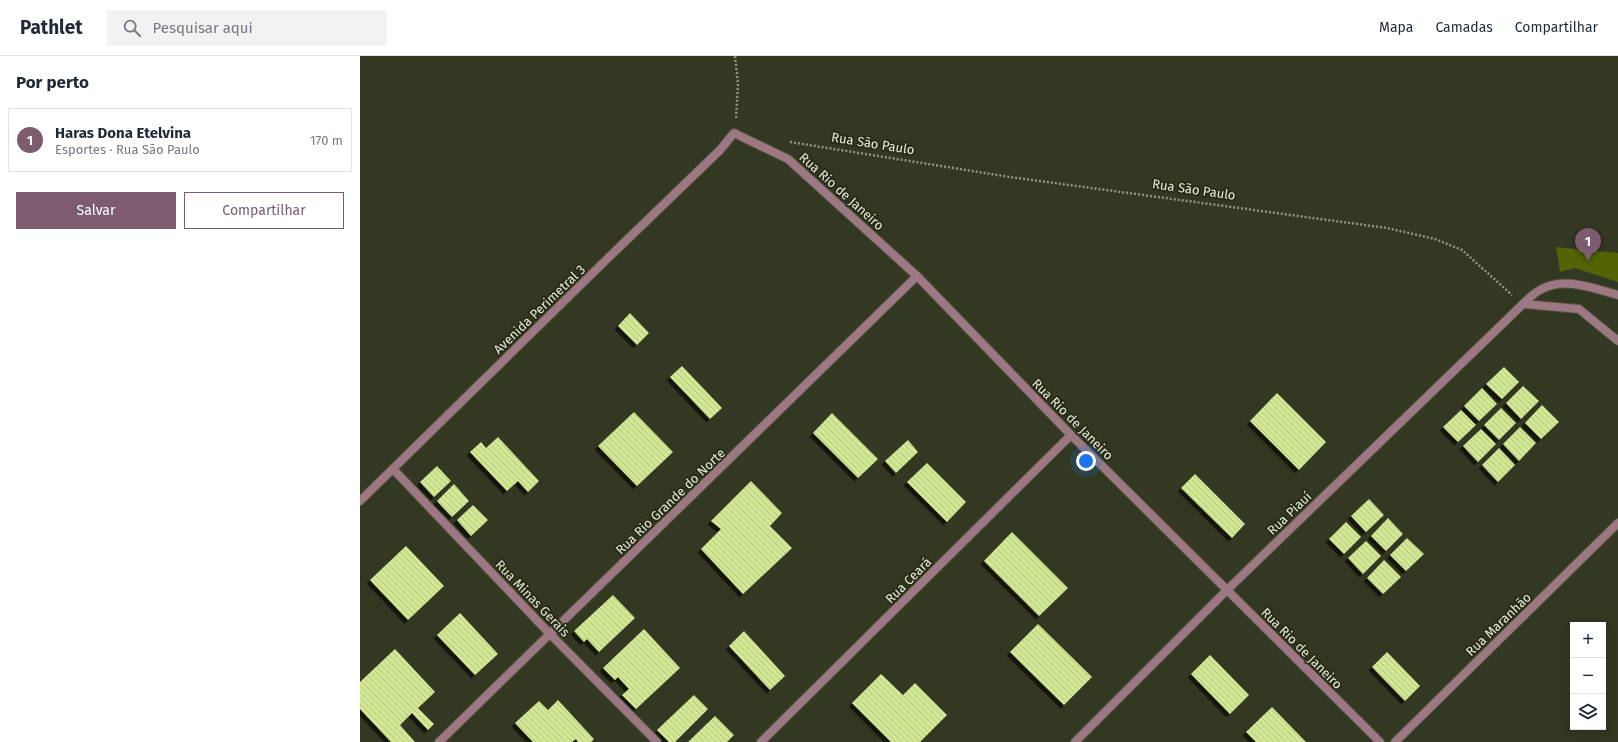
<!DOCTYPE html>
<html lang="pt">
<head>
<meta charset="utf-8">
<style>
	:root { --surface:#fff; --page:#f2f2f3; --text:#1f2937; --muted:#747a83; --line:#e0e1e3; --accent:#7d5c6f }
	body { margin:0; font-family:"Fira Sans",sans-serif; background:var(--page); color:var(--text) }
	.controls { position:absolute; right:12px; bottom:12px; display:grid; overflow:hidden; border-radius:0px; box-shadow:0 2px 10px #0003 }
	.controls button { width:36px; height:36px; display:grid; place-items:center; padding:0; border:0; border-bottom:1px solid var(--line); background:var(--surface); color:var(--text); font:20px sans-serif }
	.you { position:absolute; left:726px; top:405px; width:14px; height:14px; margin:-10px; border:3px solid #fff; border-radius:50%; background:#1a73e8; box-shadow:0 0 0 6px #1a73e833 }
	.badge { display:grid; place-items:center; width:26px; height:26px; border-radius:50%; background:var(--accent); color:#fff; font-size:13px; font-weight:700 }
	.pin { position:absolute; translate:-50% -33px; filter:drop-shadow(0 1px 2px #0008) }
	.pin::after { content:''; position:absolute; top:21px; width:14px; height:12px; background:inherit; clip-path:polygon(0 0,100% 0,50% 100%) }
	.list { margin:0; padding:0; list-style:none }
	h2 { display:flex; justify-content:space-between; align-items:center; height:52px; margin:0; padding:0 16px; font-size:17px }
	h2 small { font-size:13px; font-weight:400; color:var(--muted) }
	.list li { display:grid; grid-template-columns:26px 1fr auto; gap:12px; align-items:center; box-sizing:border-box; height:64px; margin:0 8px 8px; padding:0 8px; border:1px solid var(--line); border-radius:0px }
	.list b { display:block; font-size:15px; white-space:nowrap }
	.list p { margin:0; font-size:13px; white-space:nowrap; color:var(--muted) }
	.list em { font-size:13px; font-style:normal; color:var(--muted) }
	.actions { display:flex; gap:8px; padding:12px 16px }
	.actions a { flex:1; padding:9px 0; border:1px solid var(--accent); border-radius:0px; text-align:center; font-size:14px; color:var(--accent) }
	.actions .main { background:var(--accent); color:#fff }
	.icon { flex:none; width:22px; height:22px; fill:none; stroke:currentColor; stroke-width:2; stroke-linecap:round; stroke-linejoin:round }
	.map { position:relative; flex:none; width:1258px; height:686px; overflow:hidden }
	header { display:flex; align-items:center; gap:24px; box-sizing:border-box; height:56px; padding:0 20px; background:var(--surface); border-bottom:1px solid var(--line) }
	header strong { font-size:19px }
	nav { display:flex; gap:22px; margin-inline-start:auto; font-size:14px }
	.search { width:280px; height:36px; background:var(--page); display:flex; align-items:center; gap:10px; box-sizing:border-box; padding:0 14px; border-radius:0px; color:var(--muted); font-size:15px }
	main { display:flex }
	aside { flex:1; background:var(--surface) }
	.map>svg:first-child { display:block }
	.garden { fill:#526406 }
	.building { fill:url(#building-back-hatch); filter:url(#shadow) }
	.lines { fill:none; stroke-linecap:round; stroke-linejoin:round }
	.minor-casing { stroke:#4f5440; stroke-width:10 }
	.path { stroke:#919684; stroke-width:2.5; stroke-dasharray:2 2; stroke-linecap:butt }
	.minor { stroke:#9d7782; stroke-width:8 }
	.labels { text-anchor:middle; stroke-width:4; stroke-linejoin:round; paint-order:stroke }
	.street-label { font-size:13px; fill:#e5eadc; stroke:#282d18 }
</style>
</head>
<body>
<header>
<strong>Pathlet</strong>
<div class="search"><svg class="icon" aria-label="search" viewBox="0 0 24 24"><circle cx="10" cy="10" r="6"/><path d="M15 15l6 6"/></svg>Pesquisar aqui</div>
<nav><a>Mapa</a><a>Camadas</a><a>Compartilhar</a></nav>
</header>
<main>
<aside>
<h2>Por perto<small></small></h2>
<ul class="list">
<li><span class="badge">1</span><div><b>Haras Dona Etelvina</b><p>Esportes · Rua São Paulo</p></div><em>170 m</em></li>
</ul>
<div class="actions"><a class="main">Salvar</a><a>Compartilhar</a></div>
</aside>
<div class="map">
<svg width="1258" height="686" viewBox="0 0 1258 686">
	<defs>
		<pattern id="building-back-hatch" width="6" height="6" patternUnits="userSpaceOnUse"><rect width="6" height="6" fill="#d1e793"/><path d="M-1 5l2 2M0 0l6 6M5-1l2 2" fill="none" stroke="#b5c783"/></pattern>
		<filter id="shadow"><feDropShadow dx="-3.5" dy="3.5" stdDeviation="0" flood-color="#0009"/></filter>
	</defs>
	<rect width="100%" height="100%" fill="#323822"/>
	<polygon class="garden" points="1196,191 1258,197 1258,226 1215,212 1200,216"/>
	<g class="building">
		<polygon points="270,257 289,277 277,289 258,270"/>
		<polygon points="322,310 362,352 350,363 310,321"/>
		<polygon points="1144,311 1159,326 1142,343 1126,328"/>
		<polygon points="1163,330 1179,345 1161,363 1146,347"/>
		<polygon points="1122,332 1137,348 1119,365 1104,350"/>
		<polygon points="917,337 966,386 939,414 890,365"/>
		<polygon points="1182,349 1199,366 1181,383 1165,367"/>
		<polygon points="1141,352 1156,367 1139,384 1124,369"/>
		<polygon points="1101,354 1116,369 1098,386 1083,371"/>
		<polygon points="274,356 313,396 277,430 238,390"/>
		<polygon points="472,357 518,403 498,422 453,377"/>
		<polygon points="1160,371 1176,387 1159,405 1143,388"/>
		<polygon points="1121,373 1136,388 1118,406 1103,390"/>
		<polygon points="138,381 179,425 168,436 158,425 147,435 110,396 121,386 126,392"/>
		<polygon points="548,384 558,396 536,417 525,405"/>
		<polygon points="1139,392 1155,409 1138,426 1122,409"/>
		<polygon points="567,407 606,446 587,466 547,426"/>
		<polygon points="77,410 91,425 74,441 60,426"/>
		<polygon points="835,418 885,468 872,482 821,432"/>
		<polygon points="391,425 422,457 410,470 432,492 383,538 341,493 361,473 351,465"/>
		<polygon points="94,428 109,445 92,461 77,445"/>
		<polygon points="1009,443 1024,459 1006,476 991,460"/>
		<polygon points="113,449 128,464 111,480 97,464"/>
		<polygon points="1028,462 1043,478 1026,495 1011,480"/>
		<polygon points="986,466 1001,481 984,498 969,483"/>
		<polygon points="652,476 708,532 679,560 624,505"/>
		<polygon points="1047,482 1064,498 1046,515 1030,499"/>
		<polygon points="1006,485 1021,500 1003,518 988,502"/>
		<polygon points="46,490 84,530 48,564 10,524"/>
		<polygon points="1024,504 1041,521 1023,538 1007,522"/>
		<polygon points="253,539 275,562 239,596 227,583 224,586 214,575"/>
		<polygon points="100,557 138,598 115,619 77,579"/>
		<polygon points="678,568 732,621 704,649 650,596"/>
		<polygon points="284,573 320,612 276,653 262,639 269,633 258,621 255,624 243,612"/>
		<polygon points="384,575 425,620 410,634 369,590"/>
		<polygon points="35,593 75,636 58,652 74,668 68,674 52,657 40,669 55,686 31,686 0,653 0,626"/>
		<polygon points="1027,596 1060,630 1045,645 1012,611"/>
		<polygon points="850,599 889,639 870,658 831,618"/>
		<polygon points="521,618 543,639 555,627 587,659 560,686 531,686 492,647"/>
		<polygon points="334,639 348,653 315,686 309,686 297,674"/>
		<polygon points="198,644 234,683 231,686 218,686 216,683 212,686 173,686 155,667 179,645 188,654"/>
		<polygon points="912,651 946,686 896,686 886,676"/>
		<polygon points="355,660 374,679 367,686 328,686"/>
	</g>
	<g class="lines">
		<defs>
			<g id="minor">
				<polyline points="1163,248 1219,253 1258,285"/>
				<polyline points="33,413 190,578 297,686"/>
				<polyline points="0,445 246,204 360,94 374,77 428,103 557,220 711,379 1020,686"/>
				<polyline points="79,686 557,220"/>
				<polyline points="401,686 711,379"/>
				<path d="M715 686 867 534 1163 248C1168 243 1174 237 1180 234 1204 220 1233 232 1258 239"/>
				<polyline points="1035,686 1258,467"/>
			</g>
		</defs>
		<use href="#minor" class="minor-casing"/>
		<g class="path">
			<polyline points="375,0 378,27 376,63"/>
			<polyline points="430,86 650,121 1027,172 1075,183 1102,194 1152,239"/>
		</g>
		<use href="#minor" class="minor"/>
	</g>
	<g class="labels">
		<g class="street-label">
			<text transform="translate(513 87) rotate(9)" y="5">Rua São Paulo</text>
			<text transform="translate(834 133) rotate(8)" y="5">Rua São Paulo</text>
			<text transform="translate(482 135) rotate(42)" y="5">Rua Rio de Janeiro</text>
			<text transform="translate(179 253) rotate(-44)" y="5">Avenida Perimetral 3</text>
			<text transform="translate(713 363) rotate(45)" y="5">Rua Rio de Janeiro</text>
			<text transform="translate(310 445) rotate(-44)" y="5">Rua Rio Grande do Norte</text>
			<text transform="translate(929 457) rotate(-44)" y="5">Rua Piauí</text>
			<text transform="translate(548 524) rotate(-45)" y="5">Rua Ceará</text>
			<text transform="translate(173 542) rotate(46)" y="5">Rua Minas Gerais</text>
			<text transform="translate(1138 568) rotate(-44)" y="5">Rua Maranhão</text>
			<text transform="translate(942 592) rotate(45)" y="5">Rua Rio de Janeiro</text>
		</g>
	</g>
</svg>
<div class="controls">
<button>+</button>
<button>−</button>
<button><svg class="icon" aria-label="layers" viewBox="0 0 24 24"><path d="M12 4l9 5-9 5-9-5zM3 14l9 5 9-5"/></svg></button>
</div>
<div class="you"></div>
<div class="pin badge" style="left:1228px;top:205px">1</div>
</div>
</main>
</body>
</html>
